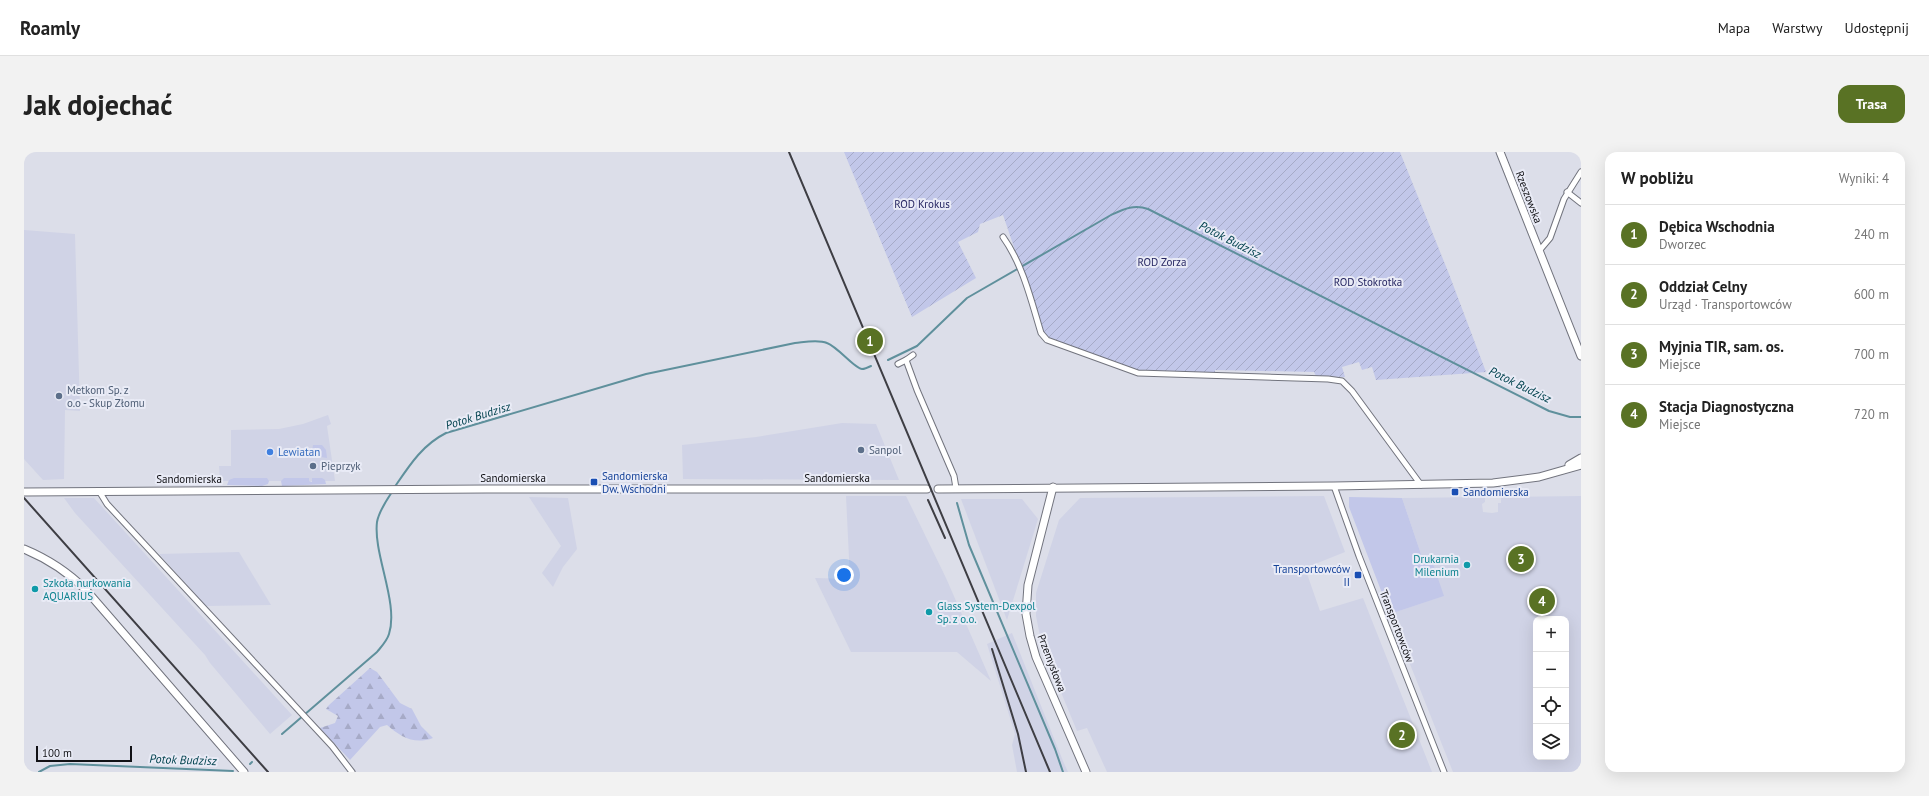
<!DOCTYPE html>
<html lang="pl">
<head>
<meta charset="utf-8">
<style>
	:root { --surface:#fff; --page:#f2f2f2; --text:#222; --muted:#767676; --line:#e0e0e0; --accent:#597224 }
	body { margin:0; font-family:"PT Sans",sans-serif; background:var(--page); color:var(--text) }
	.controls { position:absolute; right:12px; bottom:12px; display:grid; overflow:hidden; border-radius:8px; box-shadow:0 4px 16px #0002 }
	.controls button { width:36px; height:36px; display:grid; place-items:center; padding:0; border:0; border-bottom:1px solid var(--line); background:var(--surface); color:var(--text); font:20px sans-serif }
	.scale { position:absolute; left:12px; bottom:10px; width:96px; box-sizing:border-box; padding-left:4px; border:2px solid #111115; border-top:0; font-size:11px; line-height:14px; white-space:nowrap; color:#111115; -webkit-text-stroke:3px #e9ebf6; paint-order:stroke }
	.you { position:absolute; left:820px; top:423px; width:14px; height:14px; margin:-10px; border:3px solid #fff; border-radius:50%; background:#1a73e8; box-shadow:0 0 0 6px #1a73e833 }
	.badge { display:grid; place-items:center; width:26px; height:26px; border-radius:50%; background:var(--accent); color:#fff; font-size:13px; font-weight:700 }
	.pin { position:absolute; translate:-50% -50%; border:2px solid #fff; box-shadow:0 1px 4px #0006 }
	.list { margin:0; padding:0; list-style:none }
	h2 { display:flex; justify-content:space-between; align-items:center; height:52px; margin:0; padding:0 16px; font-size:17px }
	h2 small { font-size:13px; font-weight:400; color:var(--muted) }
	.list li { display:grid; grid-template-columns:26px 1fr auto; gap:12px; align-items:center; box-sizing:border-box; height:60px; padding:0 16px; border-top:1px solid var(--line) }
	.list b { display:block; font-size:15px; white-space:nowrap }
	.list p { margin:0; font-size:13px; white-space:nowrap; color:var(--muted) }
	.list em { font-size:13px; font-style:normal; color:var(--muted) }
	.icon { flex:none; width:22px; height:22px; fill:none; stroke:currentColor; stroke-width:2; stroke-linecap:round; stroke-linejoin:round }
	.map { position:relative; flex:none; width:1557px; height:620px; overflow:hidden; border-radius:12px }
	header { display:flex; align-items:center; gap:24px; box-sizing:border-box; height:56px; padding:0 20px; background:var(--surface); border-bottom:1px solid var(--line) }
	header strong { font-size:19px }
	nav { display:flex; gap:22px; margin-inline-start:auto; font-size:14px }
	.intro { display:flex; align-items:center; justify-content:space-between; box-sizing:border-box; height:96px; padding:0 24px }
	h1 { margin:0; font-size:28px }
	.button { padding:10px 18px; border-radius:12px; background:var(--accent); color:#fff; font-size:14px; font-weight:700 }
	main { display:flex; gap:24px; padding:0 24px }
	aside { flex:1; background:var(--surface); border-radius:12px; box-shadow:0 4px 16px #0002 }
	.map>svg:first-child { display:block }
	.built { fill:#d0d3e6; fill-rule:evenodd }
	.grass { fill:#c2c7e9 }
	.forest { fill:url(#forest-firs) }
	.garden { fill:url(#garden-furrows) }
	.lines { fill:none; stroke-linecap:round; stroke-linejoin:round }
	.stream { stroke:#5f909c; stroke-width:2 }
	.minor-casing { stroke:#72747e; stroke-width:7 }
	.tertiary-casing { stroke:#72747e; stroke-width:9 }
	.minor { stroke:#fff; stroke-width:5 }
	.tertiary { stroke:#fff; stroke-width:7 }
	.rail { stroke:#3e3e44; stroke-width:2 }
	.service-dot { fill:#5c6f8a; stroke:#e9ebf6; stroke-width:1.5 }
	.shop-dot { fill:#3f7fe0; stroke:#e9ebf6; stroke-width:1.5 }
	.transit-dot { fill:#1a4fb4; stroke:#e9ebf6; stroke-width:1.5 }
	.culture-dot { fill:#0f9aa8; stroke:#e9ebf6; stroke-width:1.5 }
	.labels { text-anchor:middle; stroke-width:4; stroke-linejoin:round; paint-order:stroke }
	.street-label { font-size:11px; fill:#111115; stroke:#e9ebf6 }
	.park-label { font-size:11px; fill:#262662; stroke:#e9ebf6 }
	.service-label { font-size:11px; fill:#4e5e75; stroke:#e9ebf6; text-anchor:start }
	.shop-label { font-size:11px; fill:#366cbe; stroke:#e9ebf6; text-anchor:start }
	.transit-label { font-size:11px; fill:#164399; stroke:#e9ebf6; text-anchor:start }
	.culture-label { font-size:11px; fill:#0d838f; stroke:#e9ebf6; text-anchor:start }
	.water-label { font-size:12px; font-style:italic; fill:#00414d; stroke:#e9ebf6 }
</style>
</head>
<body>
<header>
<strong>Roamly</strong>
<nav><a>Mapa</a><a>Warstwy</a><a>Udostępnij</a></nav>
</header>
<div class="intro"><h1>Jak dojechać</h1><a class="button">Trasa</a></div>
<main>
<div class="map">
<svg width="1557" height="620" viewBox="0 0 1557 620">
	<defs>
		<pattern id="forest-firs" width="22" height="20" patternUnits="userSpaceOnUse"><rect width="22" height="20" fill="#c2c7e9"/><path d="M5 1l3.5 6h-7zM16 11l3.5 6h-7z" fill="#a6aac7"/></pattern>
		<pattern id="garden-furrows" width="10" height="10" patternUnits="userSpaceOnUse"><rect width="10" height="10" fill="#c2c7e9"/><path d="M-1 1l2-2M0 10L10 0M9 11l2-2" fill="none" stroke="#a6aac7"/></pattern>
	</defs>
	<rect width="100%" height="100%" fill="#dcdee9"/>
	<g class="built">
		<polygon points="0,78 51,82 56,259 41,258 40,327 19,328 0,307"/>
		<polygon points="304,263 307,272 303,274 311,329 196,329 195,314 207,314 207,278 255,277 279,272"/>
		<polygon points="818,271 852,272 875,328 659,327 658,293 732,285"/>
		<polygon points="822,344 882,344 922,426 967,529 933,500 827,500 791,426 826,427"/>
		<polygon points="1300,344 1321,400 1281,416 1296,459 1339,446 1408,620 1083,620 1063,576 1053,579 1018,494 1012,464 1012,441 1035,368 1056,346"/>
		<path d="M1557 344V620H1429L1366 462 1419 444 1407 406 1399 408 1378 346 1461 345V350L1458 352 1459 360 1468 361 1474 360V351H1477V345ZM1512 467H1542V605H1512Z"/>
		<polygon points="505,345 544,346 553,397 539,415 529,435 518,421 537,394"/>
		<polygon points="40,346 70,346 268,563 246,582 186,511 181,503 51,361"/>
		<polygon points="937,347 998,347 1014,367 983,468"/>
		<polygon points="215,400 247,453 182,454 135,402"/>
		<polygon points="988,481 1039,609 1044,620 993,620 988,593 991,582 963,492"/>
	</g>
	<g class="grass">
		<polygon points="289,293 298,293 302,298 303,306 291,304 288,300"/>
		<polygon points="210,326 243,326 245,329 244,332 238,334 203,333 205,328"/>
		<polygon points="260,326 285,326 285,329 288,330 288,326 298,326 301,328 302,332 258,334 257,329"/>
		<polygon points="1325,345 1378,346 1399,408 1407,406 1420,444 1366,462 1325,355"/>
	</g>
	<path class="forest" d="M346 516 353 520 376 551 388 557 397 574 409 586C390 593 377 585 363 573L356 575 326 608 296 576 311 571 314 564 302 557 305 553Z"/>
	<polygon class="garden" points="820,0 1376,0 1425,122 1462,220 1352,228 1348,215 1338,218 1335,210 1318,215 1321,225 1292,224 1290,220 1191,218 1191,222 1115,219 1028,188 1019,180 979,63 956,72 954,80 934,90 952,126 888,165"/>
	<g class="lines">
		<g class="stream">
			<path d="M864 208 893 194 943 146 1087 63C1100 57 1110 52 1124 57L1525 259 1546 265H1557"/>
			<path d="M370 336C385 314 398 293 422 281L622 222 771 191C781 190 794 187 803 191 814 195 831 217 838 217 841 217 845 215 847 214"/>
			<polyline points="933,351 945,393 1031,597 1039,620"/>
			<path d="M258 582 353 500C357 495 363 489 365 482 375 451 349 402 353 370 355 359 362 349 368 340"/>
			<polyline points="226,612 228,610"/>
			<polyline points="15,620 26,614 46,612 209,619"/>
		</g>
		<defs>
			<g id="minor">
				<polyline points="1543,40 1557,51"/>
				<path d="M979 85C999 113 1007 148 1017 181L1023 188 1114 221 1304 227 1318 229 1328 239 1397 333"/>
				<polyline points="1515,99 1526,86 1540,47 1557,20"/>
				<polyline points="882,208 889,203"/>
				<polyline points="874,212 882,208 893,238 930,324 932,336"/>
				<polyline points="1310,334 1335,404 1420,620"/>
				<polyline points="75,339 83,352 308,594 328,620"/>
			</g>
			<g id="tertiary">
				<polyline points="1476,0 1557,204"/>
				<polyline points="1545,313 1557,306"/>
				<polyline points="1029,335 1004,433 1002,462 1006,484 1012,505 1062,620"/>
				<polyline points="914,337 1310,334 1469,331 1515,325 1557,313"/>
				<polyline points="0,340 462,337 903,337"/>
				<path d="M0 397C24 407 44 420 62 438L220 620"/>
			</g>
		</defs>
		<use href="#minor" class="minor-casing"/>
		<use href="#tertiary" class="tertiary-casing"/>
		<use href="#minor" class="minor"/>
		<use href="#tertiary" class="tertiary"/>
		<g class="rail">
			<polyline points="765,0 1026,620"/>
			<polyline points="0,346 244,620"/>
			<polyline points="904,348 921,386"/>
			<polyline points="968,497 994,582 1002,620"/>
		</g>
	</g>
	<g class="service-dot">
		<circle cx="35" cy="244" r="4"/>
		<circle cx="837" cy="298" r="4"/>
		<circle cx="289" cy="314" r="4"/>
	</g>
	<circle class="shop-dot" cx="246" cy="300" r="4"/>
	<g class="transit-dot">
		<rect x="566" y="326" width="8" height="8" rx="2"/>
		<rect x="1427" y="336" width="8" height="8" rx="2"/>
		<rect x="1330" y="419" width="8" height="8" rx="2"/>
	</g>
	<g class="culture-dot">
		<circle cx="1443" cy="413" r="4"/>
		<circle cx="11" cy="437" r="4"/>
		<circle cx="905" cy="460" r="4"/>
	</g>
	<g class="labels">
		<g class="street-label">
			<text transform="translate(1505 45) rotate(69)" y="4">Rzeszowska</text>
			<text x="489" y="330">Sandomierska</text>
			<text x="813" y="330">Sandomierska</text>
			<text x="165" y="331">Sandomierska</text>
			<text transform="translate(1373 474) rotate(69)" y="4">Transportowców</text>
			<text transform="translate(1028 511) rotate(69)" y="4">Przemysłowa</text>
		</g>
		<g class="park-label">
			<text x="898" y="56">ROD Krokus</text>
			<text x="1138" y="114">ROD Zorza</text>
			<text x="1344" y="134">ROD Stokrotka</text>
		</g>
		<g class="service-label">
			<text x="43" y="242">Metkom Sp. z<tspan x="43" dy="13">o.o - Skup Złomu</tspan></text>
			<text x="845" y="302">Sanpol</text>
			<text x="297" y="318">Pieprzyk</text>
		</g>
		<g class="shop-label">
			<text x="254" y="304">Lewiatan</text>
		</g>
		<g class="transit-label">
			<text x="578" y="328">Sandomierska<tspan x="578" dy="13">Dw. Wschodni</tspan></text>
			<text x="1439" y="344">Sandomierska</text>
			<text x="1326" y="421" text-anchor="end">Transportowców<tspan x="1326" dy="13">II</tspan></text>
		</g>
		<g class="culture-label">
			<text x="1435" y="411" text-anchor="end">Drukarnia<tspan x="1435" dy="13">Milenium</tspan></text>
			<text x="19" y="435">Szkoła nurkowania<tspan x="19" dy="13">AQUARIUS</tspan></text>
			<text x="913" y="458">Glass System-Dexpol<tspan x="913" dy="13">Sp. z o.o.</tspan></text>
		</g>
		<g class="water-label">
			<text transform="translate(1206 88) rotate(27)" y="4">Potok Budzisz</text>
			<text transform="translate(1496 233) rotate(26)" y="4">Potok Budzisz</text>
			<text transform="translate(454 264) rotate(-17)" y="4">Potok Budzisz</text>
			<text transform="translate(159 608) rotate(2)" y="4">Potok Budzisz</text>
		</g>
	</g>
</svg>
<div class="controls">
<button>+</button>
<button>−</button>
<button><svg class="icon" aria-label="locate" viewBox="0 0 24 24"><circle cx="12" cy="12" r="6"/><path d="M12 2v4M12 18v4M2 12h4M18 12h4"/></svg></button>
<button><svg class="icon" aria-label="layers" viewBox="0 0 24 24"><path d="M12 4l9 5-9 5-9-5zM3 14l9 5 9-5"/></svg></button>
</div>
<div class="scale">100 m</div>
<div class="you"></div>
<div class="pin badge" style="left:846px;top:189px">1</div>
<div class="pin badge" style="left:1378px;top:583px">2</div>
<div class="pin badge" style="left:1497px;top:407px">3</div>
<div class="pin badge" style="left:1518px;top:449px">4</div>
</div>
<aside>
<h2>W pobliżu<small>Wyniki: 4</small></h2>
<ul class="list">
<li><span class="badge">1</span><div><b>Dębica Wschodnia</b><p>Dworzec</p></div><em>240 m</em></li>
<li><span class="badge">2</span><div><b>Oddział Celny</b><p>Urząd · Transportowców</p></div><em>600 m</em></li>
<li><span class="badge">3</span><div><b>Myjnia TIR, sam. os.</b><p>Miejsce</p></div><em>700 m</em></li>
<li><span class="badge">4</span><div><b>Stacja Diagnostyczna</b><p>Miejsce</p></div><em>720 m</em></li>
</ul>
</aside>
</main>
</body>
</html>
